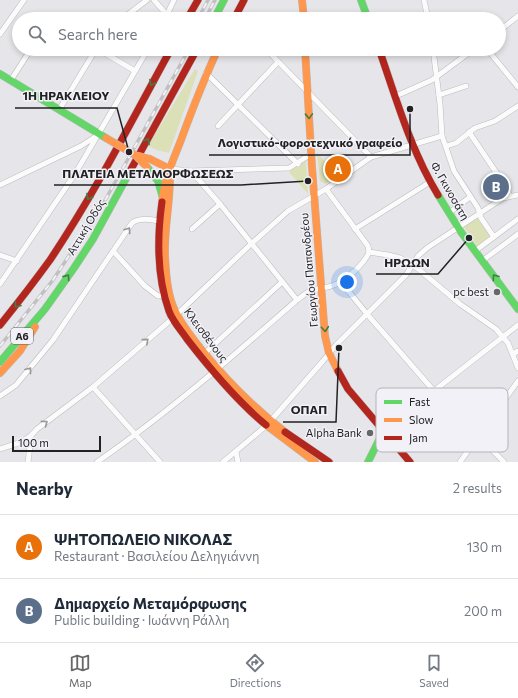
<!DOCTYPE html>
<html lang="en">
<head>
<meta charset="utf-8">
<style>
	:root { --surface:#fff; --page:#f6f6f7; --text:#1f2937; --muted:#747a83; --line:#e0e1e3; --accent:#676668 }
	body { margin:0; font-family:Commissioner,sans-serif; background:var(--page); color:var(--text) }
	.scale { position:absolute; left:12px; bottom:10px; width:89px; box-sizing:border-box; padding-left:4px; border:2px solid #222123; border-top:0; font-size:11px; line-height:14px; white-space:nowrap; color:#222123; -webkit-text-stroke:3px #f2f1f7; paint-order:stroke }
	.you { position:absolute; left:347px; top:282px; width:14px; height:14px; margin:-10px; border:3px solid #fff; border-radius:50%; background:#1a73e8; box-shadow:0 0 0 6px #1a73e833 }
	.badge { display:grid; place-items:center; width:26px; height:26px; border-radius:50%; background:var(--accent); color:#fff; font-size:13px; font-weight:700 }
	.pin { position:absolute; translate:-50% -50%; border:2px solid #fff; box-shadow:0 1px 4px #0006 }
	.list { margin:0; padding:0; list-style:none }
	h2 { display:flex; justify-content:space-between; align-items:center; height:52px; margin:0; padding:0 16px; font-size:17px }
	h2 small { font-size:13px; font-weight:400; color:var(--muted) }
	.list li { display:grid; grid-template-columns:26px 1fr auto; gap:12px; align-items:center; box-sizing:border-box; height:64px; padding:0 16px; border-top:1px solid var(--line) }
	.list b { display:block; font-size:15px; white-space:nowrap }
	.list p { margin:0; font-size:13px; white-space:nowrap; color:var(--muted) }
	.list em { font-size:13px; font-style:normal; color:var(--muted) }
	.icon { flex:none; width:22px; height:22px; fill:none; stroke:currentColor; stroke-width:2; stroke-linecap:round; stroke-linejoin:round }
	.map { position:relative; flex:none; width:518px; height:462px; overflow:hidden }
	.search { position:absolute; background:var(--surface); box-shadow:0 2px 6px #0003; left:12px; right:12px; top:12px; height:44px; display:flex; align-items:center; gap:10px; box-sizing:border-box; padding:0 14px; border-radius:22px; color:var(--muted); font-size:15px }
	.sheet { height:180px; background:var(--surface) }
	nav { display:flex; justify-content:space-around; align-items:center; box-sizing:border-box; height:56px; border-top:1px solid var(--line); background:var(--surface); font-size:11px; color:var(--muted) }
	nav a { display:grid; justify-items:center; gap:2px }
	nav .on { color:var(--accent) }
	.map>svg:first-child { display:block }
	.green { fill:#dce0b6 }
	.lines { fill:none; stroke-linecap:round; stroke-linejoin:round }
	.street-casing { stroke:#bcbbbe; stroke-width:6 }
	.fast-casing { stroke:#bcbbbe; stroke-width:8 }
	.slow-casing { stroke:#bcbbbe; stroke-width:8 }
	.jam-casing { stroke:#bcbbbe; stroke-width:8 }
	.street { stroke:#fbfbfc; stroke-width:5 }
	.fast { stroke:#63d668; stroke-width:7 }
	.slow { stroke:#ff974d; stroke-width:7 }
	.jam { stroke:#b3261e; stroke-width:7 }
	.rail-casing { stroke:#c1c0c1; stroke-width:3.5 }
	.rail { stroke:#f2f1f7; stroke-width:2; stroke-dasharray:6; stroke-linecap:butt }
	.slow-bridge-casing { stroke:#bcbbbe; stroke-width:8; stroke-linecap:butt }
	.slow-bridge { stroke:#ff974d; stroke-width:7 }
	.oneway { stroke:#427c46 }
	.oneway2 { stroke:#99999a }
	.poi-dot { fill:#676668; stroke:#f2f1f7; stroke-width:1.5 }
	.labels { text-anchor:middle; stroke-width:3; stroke-linejoin:round; paint-order:stroke }
	.shield { fill:#f2f1f7; stroke:#605f63; stroke-width:1 }
	.shield-label { font-size:10px; font-weight:bold; fill:#222123 }
	.street-label { font-size:11px; fill:#222123; stroke:#f2f1f7 }
	.poi-label { font-size:11px; fill:#222123; stroke:#f2f1f7; text-anchor:end }
	.key { fill:#f2f1f7; stroke:#b4b3b7; stroke-width:1 }
	.key-label { font-size:11px; fill:#222123 }
	.leader { fill:none; stroke:#222123; stroke-width:1.5 }
	.callout-dot { fill:#222123; stroke:#f2f1f7; stroke-width:1.5 }
	.callout-label { font-size:12px; text-anchor:middle; font-weight:bold; fill:#222123; stroke:#f2f1f7; stroke-width:3; stroke-linejoin:round; paint-order:stroke }
</style>
</head>
<body>
<div class="map">
<svg width="518" height="462" viewBox="0 0 518 462">
	<rect width="100%" height="100%" fill="#e6e5e9"/>
	<g class="green">
		<polygon points="195,69 198,71 169,153 157,150 148,146"/>
		<polygon points="317,152 336,176 326,184 320,181"/>
		<polygon points="306,161 308,194 289,172"/>
		<polygon points="477,218 490,236 477,246 464,227"/>
	</g>
	<g class="lines">
		<defs>
			<g id="street">
				<polyline points="154,0 167,15"/>
				<polyline points="424,0 428,19"/>
				<polyline points="122,19 147,0"/>
				<polyline points="165,19 174,0"/>
				<polyline points="499,31 518,16"/>
				<polyline points="0,34 24,0"/>
				<polyline points="98,49 135,71"/>
				<polyline points="266,49 371,157"/>
				<polyline points="433,49 440,104 442,136 454,171 478,208 481,218 494,237"/>
				<polyline points="487,49 518,87"/>
				<polyline points="206,73 298,164"/>
				<polyline points="11,80 31,49"/>
				<polyline points="439,95 466,86"/>
				<polyline points="396,96 432,80 474,49"/>
				<polyline points="59,110 96,49"/>
				<polyline points="218,126 278,62"/>
				<polyline points="469,132 504,184 510,196"/>
				<polyline points="447,146 456,143 475,128 495,121 518,106"/>
				<polyline points="170,169 191,171 289,168 311,154"/>
				<polyline points="191,171 220,204 297,300"/>
				<polyline points="0,185 81,146 98,135"/>
				<polyline points="326,189 368,246 369,252"/>
				<polyline points="449,213 470,197"/>
				<polyline points="192,229 220,204"/>
				<polyline points="355,229 430,182"/>
				<polyline points="113,251 145,286 158,296 168,295"/>
				<polyline points="475,251 518,219"/>
				<polyline points="369,252 388,255 400,258 417,268 460,304 496,329 508,343 518,368"/>
				<polyline points="0,255 17,261"/>
				<polyline points="482,261 518,234"/>
				<polyline points="341,282 367,314 434,391 504,462"/>
				<polyline points="0,284 75,174 148,49"/>
				<polyline points="205,353 282,282"/>
				<polyline points="513,354 518,351"/>
				<polyline points="93,387 160,462"/>
				<path d="M0 396 16 385 53 340 132 223C139 217 151 220 160 221"/>
				<polyline points="384,430 518,325"/>
				<path d="M0 449C15 444 27 442 37 429L93 387 172 319 251 244 288 211 326 189 371 157 442 136"/>
				<polyline points="236,452 238,462"/>
				<polyline points="28,462 31,437"/>
				<path d="M97 462C168 413 233 356 297 300 301 297 306 293 310 291 318 288 327 288 334 285 346 281 365 263 369 252"/>
				<polyline points="223,462 267,425 323,361 336,345 406,275 418,256 427,248 503,198 518,195"/>
				<polyline points="460,462 518,381"/>
			</g>
			<g id="fast">
				<polyline points="361,0 368,19"/>
				<polyline points="214,19 224,0"/>
				<polyline points="0,74 106,138"/>
				<polyline points="147,167 158,181 162,195"/>
				<polyline points="438,195 461,232 518,309"/>
				<polyline points="0,362 45,309 74,268 93,239 129,173"/>
				<polyline points="368,462 384,430"/>
			</g>
			<g id="slow">
				<polyline points="302,0 304,19"/>
				<polyline points="305,49 312,167 325,336 329,353 338,371"/>
				<polyline points="150,159 170,169"/>
				<path d="M170 171C171 199 164 227 165 256 166 272 167 291 173 306 179 322 191 336 201 349 226 380 254 408 285 432"/>
				<path d="M162 202C164 179 173 161 181 140 192 110 204 79 218 49"/>
				<polyline points="0,373 20,351 35,327"/>
				<polyline points="266,425 315,462"/>
			</g>
			<g id="jam">
				<polyline points="187,19 198,0"/>
				<polyline points="234,19 244,0"/>
				<path d="M379 49C396 98 411 151 438 195"/>
				<polyline points="129,173 197,49"/>
				<path d="M162 202C157 238 157 277 169 311 173 322 181 330 187 339 211 370 236 400 266 425"/>
				<path d="M0 325C17 304 34 282 50 260 95 193 132 120 171 49"/>
				<polyline points="338,371 348,389 410,462"/>
				<polyline points="285,432 329,462"/>
			</g>
		</defs>
		<use href="#street" class="street-casing"/>
		<use href="#fast" class="fast-casing"/>
		<use href="#slow" class="slow-casing"/>
		<use href="#jam" class="jam-casing"/>
		<use href="#street" class="street"/>
		<use href="#fast" class="fast"/>
		<use href="#slow" class="slow"/>
		<use href="#jam" class="jam"/>
		<defs>
			<g id="rail">
				<polyline points="198,19 208,0"/>
				<polyline points="205,19 215,0"/>
				<polyline points="0,346 53,280 103,204 189,49"/>
			</g>
		</defs>
		<use href="#rail" class="rail-casing"/>
		<use href="#rail" class="rail"/>
		<defs>
			<g id="slow-bridge">
				<polyline points="106,138 135,155 150,159"/>
				<polyline points="136,156 147,167"/>
			</g>
		</defs>
		<use href="#slow-bridge" class="slow-bridge-casing"/>
		<use href="#slow-bridge" class="slow-bridge"/>
	</g>
	<defs><path id="oneway-chevron" d="M-2-3.5L2.5 0L-2 3.5" fill="none" stroke-width="1.6" stroke-linecap="round" stroke-linejoin="round"/></defs>
	<g class="oneway">
		<use href="#oneway-chevron" transform="translate(152 83) rotate(118)"/>
		<use href="#oneway-chevron" transform="translate(309 116) rotate(88)"/>
		<use href="#oneway-chevron" transform="translate(147 141) rotate(-62)"/>
		<use href="#oneway-chevron" transform="translate(89 197) rotate(120)"/>
		<use href="#oneway-chevron" transform="translate(67 277) rotate(-55)"/>
		<use href="#oneway-chevron" transform="translate(495 277) rotate(-126)"/>
		<use href="#oneway-chevron" transform="translate(17 305) rotate(128)"/>
		<use href="#oneway-chevron" transform="translate(325 329) rotate(85)"/>
	</g>
	<g class="oneway2">
		<use href="#oneway-chevron" transform="translate(128 230) rotate(-56)"/>
		<use href="#oneway-chevron" transform="translate(146 341) rotate(-41)"/>
		<use href="#oneway-chevron" transform="translate(29 370) rotate(-52)"/>
		<use href="#oneway-chevron" transform="translate(45 423) rotate(-37)"/>
	</g>
	<g class="poi-dot">
		<circle cx="497" cy="292" r="4"/>
		<circle cx="370" cy="433" r="4"/>
	</g>
	<g class="labels">
		<rect class="shield" x="11" y="328" width="22" height="16" rx="3"/>
		<g class="shield-label">
			<text x="22" y="340">Α6</text>
		</g>
		<g class="street-label">
			<text transform="translate(450 191) rotate(60)" y="4">Φ. Γκινοσάτη</text>
			<text transform="translate(86 227) rotate(-59)" y="4">Αττική Οδός</text>
			<text transform="translate(309 270) rotate(-95)" y="4">Γεωργίου Παπανδρέου</text>
			<text transform="translate(206 335) rotate(53)" y="4">Κλεισθένους</text>
		</g>
		<g class="poi-label">
			<text x="489" y="296">pc best</text>
			<text x="362" y="437">Alpha Bank</text>
		</g>
	</g>
	<rect x="376" y="388" width="132" height="64" rx="6" class="key"/>
	<rect x="384" y="400" width="18" height="4" fill="#63d668"/>
	<rect x="384" y="418" width="18" height="4" fill="#ff974d"/>
	<rect x="384" y="436" width="18" height="4" fill="#b3261e"/>
	<g class="key-label">
		<text x="409" y="406">Fast</text>
		<text x="409" y="424">Slow</text>
		<text x="409" y="442">Jam</text>
	</g>
	<path class="leader" d="M129 152L117 108H15M410 109L410 155H209M308 181L241 185H54M469 238L438 274H376M339 348L336 422H283"/>
	<g class="callout-dot">
		<circle cx="129" cy="152" r="4"/>
		<circle cx="410" cy="109" r="4"/>
		<circle cx="308" cy="181" r="4"/>
		<circle cx="469" cy="238" r="4"/>
		<circle cx="339" cy="348" r="4"/>
	</g>
	<g class="callout-label">
		<text x="66" y="100">1Η ΗΡΑΚΛΕΙΟΥ</text>
		<text x="310" y="147">Λογιστικό-φοροτεχνικό γραφείο</text>
		<text x="148" y="178">ΠΛΑΤΕΙΑ ΜΕΤΑΜΟΡΦΩΣΕΩΣ</text>
		<text x="407" y="267">ΗΡΩΩΝ</text>
		<text x="309" y="414">ΟΠΑΠ</text>
	</g>
</svg>
<div class="scale">100 m</div>
<div class="you"></div>
<div class="pin badge" style="left:338px;top:169px;background:#e8710a">A</div>
<div class="pin badge" style="left:496px;top:187px;background:#5c6f8a">B</div>
<div class="search"><svg class="icon" aria-label="search" viewBox="0 0 24 24"><circle cx="10" cy="10" r="6"/><path d="M15 15l6 6"/></svg>Search here</div>
</div>
<section class="sheet">
<h2>Nearby<small>2 results</small></h2>
<ul class="list">
<li><span class="badge" style="background:#e8710a">A</span><div><b>ΨΗΤΟΠΩΛΕΊΟ ΝΙΚΟΛΑΣ</b><p>Restaurant · Βασιλείου Δεληγιάννη</p></div><em>130 m</em></li>
<li><span class="badge" style="background:#5c6f8a">B</span><div><b>Δημαρχείο Μεταμόρφωσης</b><p>Public building · Ιωάννη Ράλλη</p></div><em>200 m</em></li>
</ul>
</section>
<nav>
<a class="on"><svg class="icon" aria-label="map" viewBox="0 0 24 24"><path d="M3 6l6-2 6 2 6-2v14l-6 2-6-2-6 2zM9 4v14M15 6v14"/></svg>Map</a>
<a><svg class="icon" aria-label="directions" viewBox="0 0 24 24"><path d="M12 3l9 9-9 9-9-9zM9 14v-3h6M13 9l2 2-2 2"/></svg>Directions</a>
<a><svg class="icon" aria-label="saved" viewBox="0 0 24 24"><path d="M7 4h10v16l-5-4-5 4z"/></svg>Saved</a>
</nav>
</body>
</html>
